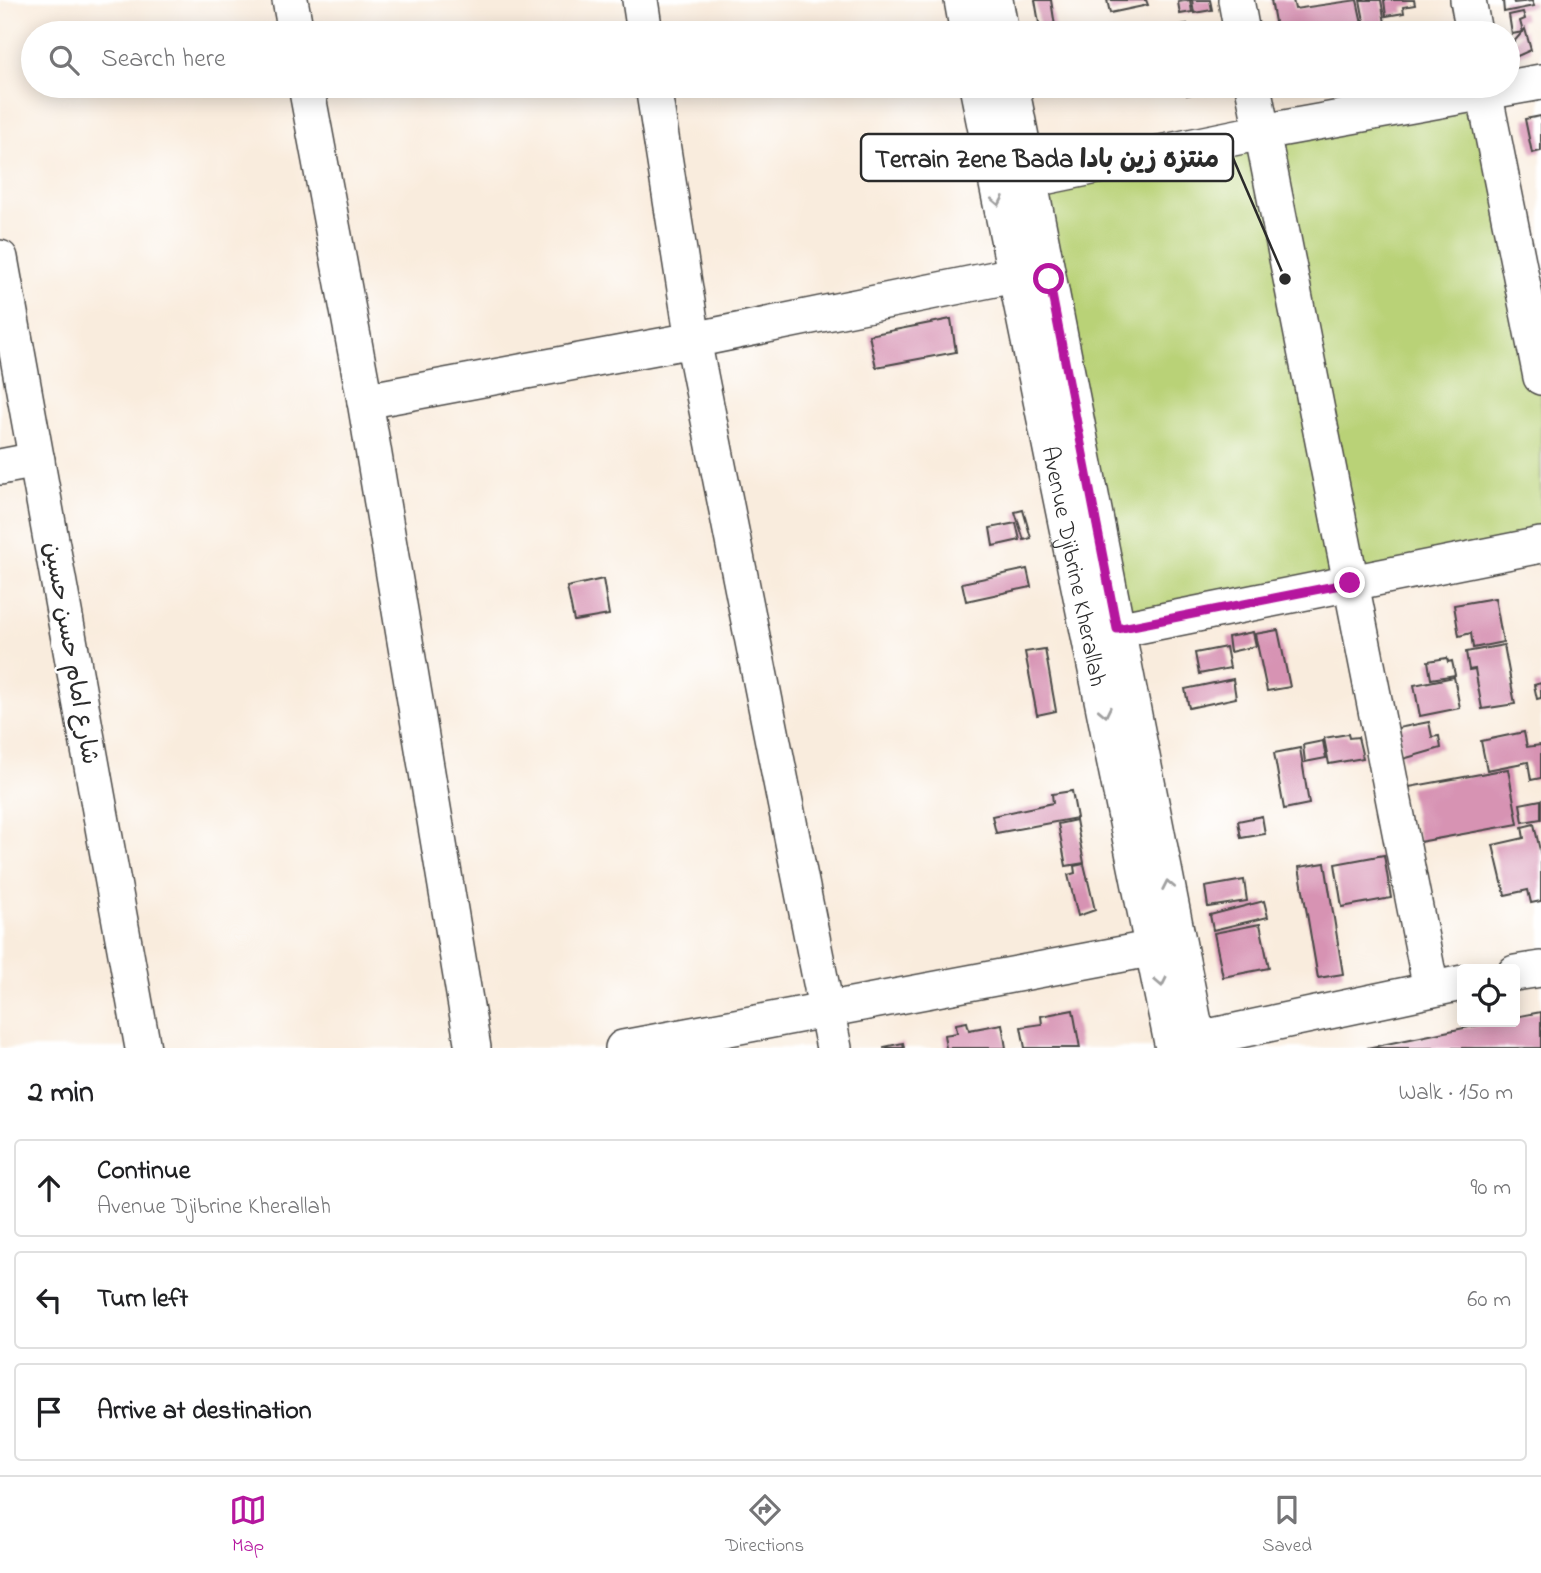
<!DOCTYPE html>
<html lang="en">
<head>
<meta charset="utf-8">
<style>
	:root { --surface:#fff; --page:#f6f6f6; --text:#202124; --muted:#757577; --line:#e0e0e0; --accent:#b5179e }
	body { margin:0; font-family:"Indie Flower","Playpen Sans Arabic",sans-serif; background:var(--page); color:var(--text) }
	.controls { position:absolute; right:21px; bottom:21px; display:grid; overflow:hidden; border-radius:7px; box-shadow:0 4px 18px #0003 }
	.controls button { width:63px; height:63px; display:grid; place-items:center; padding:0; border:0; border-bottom:2px solid var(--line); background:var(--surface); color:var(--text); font:35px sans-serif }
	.stop { position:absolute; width:21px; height:21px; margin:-16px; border:5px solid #b5179e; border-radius:50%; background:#fff }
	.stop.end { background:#b5179e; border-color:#fff; box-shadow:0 2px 7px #0008 }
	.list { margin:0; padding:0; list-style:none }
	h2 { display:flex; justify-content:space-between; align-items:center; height:91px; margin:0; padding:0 28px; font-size:30px }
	h2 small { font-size:23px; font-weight:400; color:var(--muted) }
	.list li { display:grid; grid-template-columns:46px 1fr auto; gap:21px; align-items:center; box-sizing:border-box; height:98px; margin:0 14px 14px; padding:0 14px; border:2px solid var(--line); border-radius:7px }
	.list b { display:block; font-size:26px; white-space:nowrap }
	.list p { margin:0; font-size:23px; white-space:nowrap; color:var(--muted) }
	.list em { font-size:23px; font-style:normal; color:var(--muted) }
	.icon { flex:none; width:38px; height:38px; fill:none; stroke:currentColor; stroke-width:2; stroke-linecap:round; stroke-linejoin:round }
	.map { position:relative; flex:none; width:1541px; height:1048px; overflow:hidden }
	.search { position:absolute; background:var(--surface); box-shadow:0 4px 18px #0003; left:21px; right:21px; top:21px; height:77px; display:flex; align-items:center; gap:18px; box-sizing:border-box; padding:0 24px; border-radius:38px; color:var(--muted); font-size:26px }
	.sheet { height:427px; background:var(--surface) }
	nav { display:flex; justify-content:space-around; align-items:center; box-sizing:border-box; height:98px; border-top:2px solid var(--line); background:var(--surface); font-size:19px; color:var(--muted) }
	nav a { display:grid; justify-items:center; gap:4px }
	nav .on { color:var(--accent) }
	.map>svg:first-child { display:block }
	.green { fill:#b9d277; stroke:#727e51; stroke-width:2 }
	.building { fill:#d793b3 }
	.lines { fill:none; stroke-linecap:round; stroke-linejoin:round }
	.minor-casing { stroke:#4a4846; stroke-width:38 }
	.minor { stroke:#fff; stroke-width:35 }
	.oneway { stroke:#a0a0a0 }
	.route { stroke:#b5179e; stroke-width:9 }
	.labels { text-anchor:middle; stroke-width:5; stroke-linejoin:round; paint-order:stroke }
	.street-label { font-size:24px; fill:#2b2b2b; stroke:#fff }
	.leader { fill:none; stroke:#2b2b2b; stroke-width:2.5 }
	.callout-dot { fill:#2b2b2b; stroke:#fff; stroke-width:2.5 }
	.callout { fill:#fff; stroke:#2b2b2b; stroke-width:2.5 }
	.callout-label { font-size:26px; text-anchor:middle; font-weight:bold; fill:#2b2b2b }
</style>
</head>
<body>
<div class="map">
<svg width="1541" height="1048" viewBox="0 0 1541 1048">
	<rect width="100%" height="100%" fill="#fff"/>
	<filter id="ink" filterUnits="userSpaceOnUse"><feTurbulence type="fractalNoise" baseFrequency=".0143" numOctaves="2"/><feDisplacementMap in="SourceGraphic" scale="14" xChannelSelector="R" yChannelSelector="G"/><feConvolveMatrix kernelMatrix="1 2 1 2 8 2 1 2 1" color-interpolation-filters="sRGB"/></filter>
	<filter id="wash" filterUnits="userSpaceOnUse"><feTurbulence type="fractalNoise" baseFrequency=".00686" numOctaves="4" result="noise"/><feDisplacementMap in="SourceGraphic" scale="28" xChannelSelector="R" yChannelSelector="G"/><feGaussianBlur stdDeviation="1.57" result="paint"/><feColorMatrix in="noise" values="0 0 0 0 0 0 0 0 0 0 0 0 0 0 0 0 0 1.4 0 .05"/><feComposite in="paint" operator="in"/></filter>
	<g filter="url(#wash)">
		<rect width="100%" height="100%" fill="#f9ecdd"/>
		<polygon class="green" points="1484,93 1541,377 1541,545 1117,630 1029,180"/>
		<g id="blocks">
			<g class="building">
				<polygon points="1035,0 1051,0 1055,26 1040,29"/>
				<polygon points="1107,0 1146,0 1148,5 1110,13"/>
				<polygon points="1190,0 1192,12 1180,14 1178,2"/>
				<polygon points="1192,0 1210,0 1212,10 1194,13"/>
				<polygon points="1271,0 1293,0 1295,9 1357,0 1363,28 1333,33 1277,33"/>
				<polygon points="1360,0 1381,0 1385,23 1365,26"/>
				<polygon points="1384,0 1414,0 1415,5 1403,7 1404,13 1386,16"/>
				<polygon points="1503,0 1513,0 1514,3 1532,1 1534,6 1504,12"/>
				<polygon points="1523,12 1525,19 1520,21 1523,32 1512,34 1509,15"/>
				<polygon points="1187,24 1189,33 1165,33 1164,28"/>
				<polygon points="1385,25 1387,33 1371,33 1370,28"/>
				<polygon points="1369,28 1370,33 1356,33 1356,31"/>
				<polygon points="1525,29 1531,50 1513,58 1511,45"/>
				<polygon points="1185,86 1210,86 1210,90 1187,95"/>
				<polygon points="1541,116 1541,151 1532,153 1525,119"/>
				<polygon points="951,319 956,352 876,367 869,335"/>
				<polygon points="1023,510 1031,538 1024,540 1015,512"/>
				<polygon points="1016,523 1020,540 993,546 990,528"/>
				<polygon points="1027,569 1031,587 966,601 962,583"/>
				<polygon points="603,579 609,615 574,621 567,587"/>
				<polygon points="1495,598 1503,642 1473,648 1471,633 1459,636 1454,605"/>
				<polygon points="1278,630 1290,687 1267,691 1255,634"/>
				<polygon points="1253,632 1256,646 1230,652 1228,637"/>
				<polygon points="1504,645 1515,704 1482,709 1475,669 1469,670 1466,652"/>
				<polygon points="1226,647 1230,668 1199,674 1195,653"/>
				<polygon points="1045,649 1056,711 1037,715 1025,652"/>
				<polygon points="1447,658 1448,662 1452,661 1455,675 1431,679 1428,661"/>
				<polygon points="1454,677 1460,708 1420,716 1414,685"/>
				<polygon points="1233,679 1236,698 1189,708 1185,689"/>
				<polygon points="1541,683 1541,698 1537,699 1534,685"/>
				<polygon points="1429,722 1432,737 1439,736 1441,748 1403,759 1398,728"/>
				<polygon points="1524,732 1527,747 1541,745 1541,778 1531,780 1528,762 1487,770 1481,741"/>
				<polygon points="1348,734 1349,738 1358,737 1363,758 1329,764 1324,738"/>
				<polygon points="1323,741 1326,758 1305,762 1303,745"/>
				<polygon points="1300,748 1309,804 1284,809 1274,753"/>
				<polygon points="1508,769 1518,824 1419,842 1409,787"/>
				<polygon points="1072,791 1077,818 996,833 992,816 1053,803 1052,794"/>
				<polygon points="1541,800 1541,819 1523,822 1520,804"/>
				<polygon points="1262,816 1265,834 1241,838 1238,821"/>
				<polygon points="1076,820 1084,863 1066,866 1058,824"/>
				<polygon points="1534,824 1541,855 1541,901 1531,903 1528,890 1505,895 1493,845 1524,838 1522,827"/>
				<polygon points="1384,855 1391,898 1342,907 1335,864"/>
				<polygon points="1325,863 1343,974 1318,978 1299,867"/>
				<polygon points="1084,864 1095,910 1078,916 1068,875 1075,873 1074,866"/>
				<polygon points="1244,880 1247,901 1208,907 1205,887"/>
				<polygon points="1264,901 1268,917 1213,930 1210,915"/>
				<polygon points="1260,924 1269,968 1223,977 1214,933"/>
				<polygon points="1073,1010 1080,1048 1025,1048 1021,1027 1042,1024 1041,1016"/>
				<polygon points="1541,1012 1541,1048 1367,1048 1493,1022 1515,1022 1515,1017"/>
				<polygon points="967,1022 969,1030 1002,1024 1006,1048 946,1048 944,1035 957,1033 956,1024"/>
				<polygon points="903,1043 904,1048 884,1048 884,1047"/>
			</g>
		</g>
	</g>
	<g filter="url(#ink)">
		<use href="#blocks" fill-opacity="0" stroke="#4a4846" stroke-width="2"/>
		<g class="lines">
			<defs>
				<g id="minor">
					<polyline points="290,0 296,33"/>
					<polyline points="640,0 645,33"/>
					<polyline points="962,0 968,33"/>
					<polyline points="995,0 1001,33"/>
					<polyline points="1236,0 1242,33"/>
					<polyline points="1468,0 1474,33"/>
					<polyline points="306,86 365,401 473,1048"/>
					<polyline points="653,86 693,340 834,1048"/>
					<path id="s1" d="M977 86 1173 1048"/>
					<polyline points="1011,86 1199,1048"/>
					<polyline points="1253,86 1431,989"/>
					<polyline points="1483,86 1541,377"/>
					<polyline points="1029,180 1262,132 1541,82"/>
					<polyline points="0,258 143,1048"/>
					<polyline points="365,401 693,340 1014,275"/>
					<polyline points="0,467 37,460"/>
					<polyline points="1117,630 1541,545"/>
					<polyline points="1515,973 1541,969"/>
					<polyline points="1198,1039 1462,983"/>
					<polyline points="623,1048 1176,944"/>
				</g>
			</defs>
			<use href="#minor" class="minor-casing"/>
			<use href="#minor" class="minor"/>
		</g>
		<defs><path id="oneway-chevron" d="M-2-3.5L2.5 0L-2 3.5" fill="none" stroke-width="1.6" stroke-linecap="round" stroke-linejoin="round" transform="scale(1.75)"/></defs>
		<g class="oneway">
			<use href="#oneway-chevron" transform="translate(998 201) rotate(79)"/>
			<use href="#oneway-chevron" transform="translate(1105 712) rotate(78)"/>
			<use href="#oneway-chevron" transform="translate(1168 885) rotate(-101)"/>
			<use href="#oneway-chevron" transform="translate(1161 982) rotate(79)"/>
		</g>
	</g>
	<g class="lines" filter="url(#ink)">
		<polyline class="route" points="1049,279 1117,629 1350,583"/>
	</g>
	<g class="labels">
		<g class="street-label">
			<text dy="8" stroke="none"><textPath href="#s1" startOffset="490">Avenue Djibrine Kherallah</textPath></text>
			<text transform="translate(72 653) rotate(80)" y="8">شارع امام حسن حسين</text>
		</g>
	</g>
	<path class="leader" d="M1285 279L1233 158"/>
	<circle class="callout-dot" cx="1285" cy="279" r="7"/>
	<rect class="callout" x="861" y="134" width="372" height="47" rx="7"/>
	<g class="callout-label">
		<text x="1047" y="167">Terrain Zene Bada منتزه زين بادا</text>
	</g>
</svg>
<div class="controls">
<button><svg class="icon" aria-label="locate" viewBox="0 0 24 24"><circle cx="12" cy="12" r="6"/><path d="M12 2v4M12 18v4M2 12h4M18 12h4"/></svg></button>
</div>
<div class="stop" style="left:1049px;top:279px"></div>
<div class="stop end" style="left:1350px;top:583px"></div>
<div class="search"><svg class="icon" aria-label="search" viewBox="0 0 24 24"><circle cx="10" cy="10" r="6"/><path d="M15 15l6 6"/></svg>Search here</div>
</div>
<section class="sheet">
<h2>2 min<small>Walk · 150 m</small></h2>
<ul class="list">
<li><svg class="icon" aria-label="ahead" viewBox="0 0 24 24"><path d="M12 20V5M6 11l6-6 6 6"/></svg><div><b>Continue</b><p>Avenue Djibrine Kherallah</p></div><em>90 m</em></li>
<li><svg class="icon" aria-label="left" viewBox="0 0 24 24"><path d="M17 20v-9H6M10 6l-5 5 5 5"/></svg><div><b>Turn left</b></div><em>60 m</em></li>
<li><svg class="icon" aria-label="arrive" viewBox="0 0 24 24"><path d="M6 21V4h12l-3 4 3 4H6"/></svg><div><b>Arrive at destination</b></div></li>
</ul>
</section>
<nav>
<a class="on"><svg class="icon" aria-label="map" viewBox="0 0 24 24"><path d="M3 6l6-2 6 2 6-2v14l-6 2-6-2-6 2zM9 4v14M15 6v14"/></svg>Map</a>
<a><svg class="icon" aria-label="directions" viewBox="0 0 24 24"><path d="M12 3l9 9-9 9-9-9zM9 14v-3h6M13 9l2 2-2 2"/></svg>Directions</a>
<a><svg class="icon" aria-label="saved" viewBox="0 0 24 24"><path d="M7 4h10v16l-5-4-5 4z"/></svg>Saved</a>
</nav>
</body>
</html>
